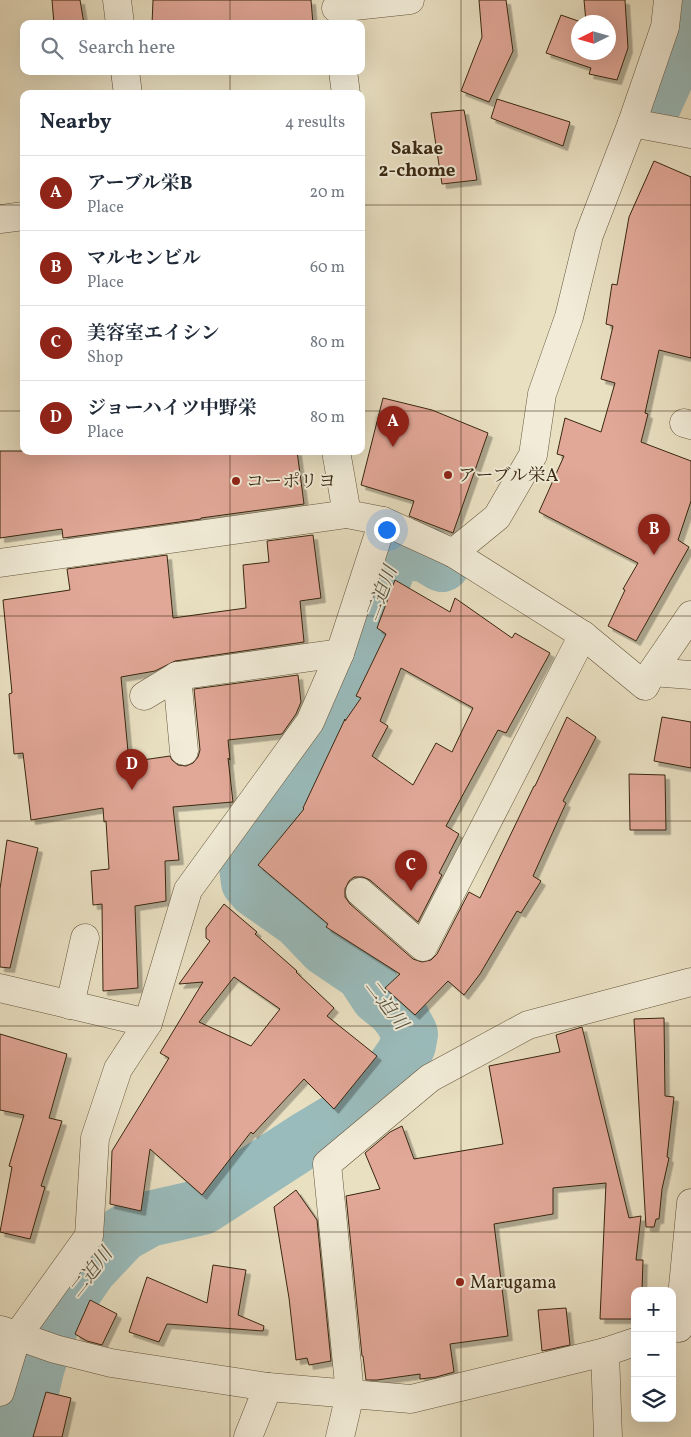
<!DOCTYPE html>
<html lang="en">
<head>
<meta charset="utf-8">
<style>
	:root { --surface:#fff; --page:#f2f2f3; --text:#1f2937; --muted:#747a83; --line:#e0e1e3; --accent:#8f2418 }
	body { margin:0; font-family:Vollkorn,"Noto Serif JP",serif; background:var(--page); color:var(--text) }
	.controls { position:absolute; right:15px; bottom:15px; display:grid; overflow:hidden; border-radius:10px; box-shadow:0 5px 20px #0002 }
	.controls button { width:45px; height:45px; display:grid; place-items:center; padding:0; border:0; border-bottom:1px solid var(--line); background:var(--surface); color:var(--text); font:25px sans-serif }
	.compass { position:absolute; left:571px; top:15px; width:45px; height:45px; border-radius:50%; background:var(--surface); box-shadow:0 5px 20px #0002; rotate:265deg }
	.you { position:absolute; left:386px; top:529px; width:18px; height:18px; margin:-12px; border:4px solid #fff; border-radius:50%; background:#1a73e8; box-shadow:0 0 0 8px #1a73e833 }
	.badge { display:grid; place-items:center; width:32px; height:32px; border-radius:50%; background:var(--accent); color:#fff; font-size:16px; font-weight:700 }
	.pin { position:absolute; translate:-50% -41px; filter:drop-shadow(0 1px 2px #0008) }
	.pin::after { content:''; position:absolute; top:26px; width:18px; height:15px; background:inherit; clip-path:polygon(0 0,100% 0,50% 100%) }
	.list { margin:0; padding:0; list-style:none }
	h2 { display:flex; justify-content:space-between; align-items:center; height:65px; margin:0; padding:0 20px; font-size:21px }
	h2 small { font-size:16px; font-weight:400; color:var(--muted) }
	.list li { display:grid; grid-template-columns:32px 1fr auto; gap:15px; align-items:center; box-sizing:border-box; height:75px; padding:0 20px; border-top:1px solid var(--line) }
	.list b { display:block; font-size:19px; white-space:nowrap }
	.list p { margin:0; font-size:16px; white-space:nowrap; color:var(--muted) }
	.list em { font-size:16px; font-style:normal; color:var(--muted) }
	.icon { flex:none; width:28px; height:28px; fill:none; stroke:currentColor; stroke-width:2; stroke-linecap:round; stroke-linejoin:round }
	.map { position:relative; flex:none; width:691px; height:1437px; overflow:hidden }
	.search { position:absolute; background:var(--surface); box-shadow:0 5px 20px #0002; left:20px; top:20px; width:345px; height:55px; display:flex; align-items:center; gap:12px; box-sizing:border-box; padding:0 18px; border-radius:10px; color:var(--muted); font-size:19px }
	.panel { position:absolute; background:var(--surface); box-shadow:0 5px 20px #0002; left:20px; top:90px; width:345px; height:365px; border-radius:10px }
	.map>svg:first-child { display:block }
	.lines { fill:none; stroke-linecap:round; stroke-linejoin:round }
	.river { stroke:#9abbbb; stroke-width:56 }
	.building { fill:#e1a797; stroke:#382710; fill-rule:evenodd; filter:url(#shadow) }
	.minor-casing { stroke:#64553c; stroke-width:29 }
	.minor { stroke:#f1ebd7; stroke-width:28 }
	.grid { fill:none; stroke:#382710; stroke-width:1; stroke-opacity:0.55 }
	.poi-dot { fill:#8f2418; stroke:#f1ebd7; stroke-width:2 }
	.labels { text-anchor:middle; stroke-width:4; stroke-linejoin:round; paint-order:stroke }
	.poi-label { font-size:18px; fill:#382710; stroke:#f1ebd7; text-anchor:start }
	.neighbourhood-label { font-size:19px; font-weight:bold; fill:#382710; stroke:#f1ebd7 }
	.water-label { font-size:19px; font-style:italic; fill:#555343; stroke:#f1ebd7 }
</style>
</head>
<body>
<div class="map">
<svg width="691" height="1437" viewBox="0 0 691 1437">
	<defs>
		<filter id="shadow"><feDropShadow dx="4.5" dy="4.5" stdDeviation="0" flood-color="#0004"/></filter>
	</defs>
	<rect width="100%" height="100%" fill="#e9e0c2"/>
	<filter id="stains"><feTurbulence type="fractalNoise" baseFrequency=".004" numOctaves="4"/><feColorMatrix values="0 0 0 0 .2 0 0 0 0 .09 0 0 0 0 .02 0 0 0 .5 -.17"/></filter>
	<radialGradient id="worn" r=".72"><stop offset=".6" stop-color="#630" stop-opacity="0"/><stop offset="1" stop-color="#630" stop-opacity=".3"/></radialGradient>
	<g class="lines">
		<g class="river">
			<polyline points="653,106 675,57 683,0"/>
			<polyline points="20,1437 37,1366 51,1325 89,1269 122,1234 149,1219 202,1207 307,1139 352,1112 367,1100 391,1073 403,1056 408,1045 410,1034 402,1019 394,1009 378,996 363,973 326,948 299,920 255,889 249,882 247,867 249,857 255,841 273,806 349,698 354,663 390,561 406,551 427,555 442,564"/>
		</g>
	</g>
	<g class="building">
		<polygon points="52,0 80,0 84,24 54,24"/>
		<polygon points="153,0 311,0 313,24 152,24"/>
		<polygon points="479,0 506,0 513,51 489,102 461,91 482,37"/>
		<polygon points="584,0 625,0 628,48 617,80 589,74 591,68 546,53 561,15 581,22 578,22 578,52 608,52 608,22 586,22"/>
		<polygon points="497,99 570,122 563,146 491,118"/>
		<polygon points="464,110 477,180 442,184 431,113"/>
		<polygon points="654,161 691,177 691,358 659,350 645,413 648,414 641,442 691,461 691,501 678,540 689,547 636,641 608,626 625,590 623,589 638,563 539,512 564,456 557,454 565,418 601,432 615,383 601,379 613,326 606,324 612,284 617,285 629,217"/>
		<polygon points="383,398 432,410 488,433 453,533 409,516 414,501 361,485"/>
		<polygon points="0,451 297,451 304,504 201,518 201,519 63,538 62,529 0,538"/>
		<polygon points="313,535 321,598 300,601 304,642 175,661 155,671 121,677 129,762 170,756 172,760 178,765 186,766 193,763 198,757 200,750 194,689 298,675 301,702 296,714 282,734 228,740 230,760 228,758 233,802 173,807 179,860 165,861 166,901 135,906 138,988 103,991 102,904 93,905 91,871 109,869 106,821 104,822 103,808 31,820 23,753 14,754 9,694 12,693 3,600 70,590 67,569 167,555 173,618 246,608 243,565 269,562 267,541"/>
		<path d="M395 580 450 612 455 598 512 638 515 633 550 653 506 733 498 730 446 826 459 834 439 873 442 875 418 922 370 880 363 877H354L349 881 345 889V897L350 904 413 959 422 962 431 960 437 954 469 892 480 898 534 786H535L567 717 596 737 563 801 566 803 533 876 541 881 521 913 517 911 480 974 464 995 448 981 415 1015 385 988 400 974 326 927 328 924 258 865 304 809 303 808 345 719V721L361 698 356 696 386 634 377 628ZM401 668 473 708 452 752 436 743 413 785 372 756 388 726 380 721Z"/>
		<polygon points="662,717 691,722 691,768 654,761"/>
		<polygon points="629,774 665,775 666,830 630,830"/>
		<polygon points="7,840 38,848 10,968 0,967 0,889"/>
		<path d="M224 904 257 932 255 934 297 971 296 972 334 1008 327 1016 377 1056 334 1109 304 1079 253 1134 251 1132 202 1195 150 1149 141 1211 110 1204 112 1151 169 1058 160 1053 203 982 179 984 210 941 206 938V928ZM234 977 280 1009 251 1046 199 1022Z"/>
		<polygon points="664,1018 665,1096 674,1097 667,1157 669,1158 662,1189 659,1219 656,1219 654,1227 646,1227 634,1019"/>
		<polygon points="582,1027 629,1218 641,1216 636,1260 643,1260 642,1291 635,1291 635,1319 600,1319 606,1183 553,1188 553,1214 494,1224 508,1336 450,1344 454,1372 436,1377 420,1379 420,1374 377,1380 366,1380 363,1356 362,1356 346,1196 380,1189 365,1153 390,1132 402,1126 414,1159 503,1144 489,1066 560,1052 556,1035"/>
		<polygon points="0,1034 67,1054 49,1118 62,1121 41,1186 45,1187 30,1239 0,1232 12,1167 9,1166 24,1115 0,1110"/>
		<polygon points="296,1190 317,1220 331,1361 309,1365 307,1358 296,1360 289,1298 274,1207"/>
		<polygon points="213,1265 246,1270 238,1315 264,1326 263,1331 167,1324 159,1342 129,1332 147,1277 207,1303"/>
		<polygon points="90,1300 117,1314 102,1345 87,1341 75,1334"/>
		<polygon points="566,1308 570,1345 542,1351 538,1310"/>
		<polygon points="46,1392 71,1398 62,1437 33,1437"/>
	</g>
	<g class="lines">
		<defs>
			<g id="minor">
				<polyline points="117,0 120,24"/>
				<polyline points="336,8 410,0"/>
				<polyline points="125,71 128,94"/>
				<polyline points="343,71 346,94"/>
				<polyline points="632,123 691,134"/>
				<polyline points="0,219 24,216"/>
				<polyline points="684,423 691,425"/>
				<polyline points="336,451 347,514 383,521 453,553 583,635 645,686 652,672 691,675"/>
				<polyline points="453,553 497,517 533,455 542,394 569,317 589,235 632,123 665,27 668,0"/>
				<polyline points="0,563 347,514"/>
				<polyline points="652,672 691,615"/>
				<polyline points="177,676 184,751"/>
				<polyline points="144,696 177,676 340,653"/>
				<polyline points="360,892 423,947 583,635"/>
				<polyline points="0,988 148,1023"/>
				<polyline points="70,1005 85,938"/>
				<polyline points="679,1328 691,1203"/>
				<polyline points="1,1330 55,1349 111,1363 268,1387 411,1399 605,1352 635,1342"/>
				<polyline points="605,1352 608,1437"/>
				<polyline points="0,1392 17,1336 89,1236 95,1138 118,1069 148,1023 188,890 310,722 340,653 383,521"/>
				<polyline points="248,1437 268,1387"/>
				<polyline points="340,1437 350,1394 327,1164 430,1078 528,1025 691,982"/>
			</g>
		</defs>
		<use href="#minor" class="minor-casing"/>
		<use href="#minor" class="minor"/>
	</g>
	<path class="grid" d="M230 0V24M461 0V1437M230 71V94M0 205H24M361 205H691M0 411H24M361 411H691M230 451V1437M0 616H691M0 821H691M0 1026H691M0 1232H691"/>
	<g class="poi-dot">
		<circle cx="448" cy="475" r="5"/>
		<circle cx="236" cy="481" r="5"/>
		<circle cx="460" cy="1282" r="5"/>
	</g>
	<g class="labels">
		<g class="poi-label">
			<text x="458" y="481">アーブル栄A</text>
			<text x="246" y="487">コーポリヨ</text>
			<text x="470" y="1288">Marugama</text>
		</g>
		<g class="neighbourhood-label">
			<text x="417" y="154">Sakae<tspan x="417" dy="22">2-chome</tspan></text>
		</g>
		<g class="water-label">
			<text transform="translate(380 593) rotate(-69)" y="7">二迫川</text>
			<text transform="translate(387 1004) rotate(53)" y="7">二迫川</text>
			<text transform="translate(90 1272) rotate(-52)" y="7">二迫川</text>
		</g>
	</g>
	<rect width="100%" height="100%" filter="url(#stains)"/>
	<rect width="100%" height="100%" fill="url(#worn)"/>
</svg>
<div class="controls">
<button>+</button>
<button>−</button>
<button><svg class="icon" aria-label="layers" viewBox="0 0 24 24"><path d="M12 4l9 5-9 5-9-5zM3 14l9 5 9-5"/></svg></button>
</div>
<svg class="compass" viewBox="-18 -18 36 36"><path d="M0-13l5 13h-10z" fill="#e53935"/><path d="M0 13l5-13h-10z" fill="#747a83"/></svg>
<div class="you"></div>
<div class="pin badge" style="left:393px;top:447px">A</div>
<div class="pin badge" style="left:654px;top:555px">B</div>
<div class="pin badge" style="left:411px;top:891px">C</div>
<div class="pin badge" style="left:132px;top:790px">D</div>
<div class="search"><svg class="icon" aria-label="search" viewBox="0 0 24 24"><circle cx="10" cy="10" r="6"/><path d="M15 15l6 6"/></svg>Search here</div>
<section class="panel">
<h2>Nearby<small>4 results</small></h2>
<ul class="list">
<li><span class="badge">A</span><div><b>アーブル栄B</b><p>Place</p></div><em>20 m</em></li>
<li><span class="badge">B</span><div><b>マルセンビル</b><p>Place</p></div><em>60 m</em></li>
<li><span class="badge">C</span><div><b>美容室エイシン</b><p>Shop</p></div><em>80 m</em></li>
<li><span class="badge">D</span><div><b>ジョーハイツ中野栄</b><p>Place</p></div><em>80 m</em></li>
</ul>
</section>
</div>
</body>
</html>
